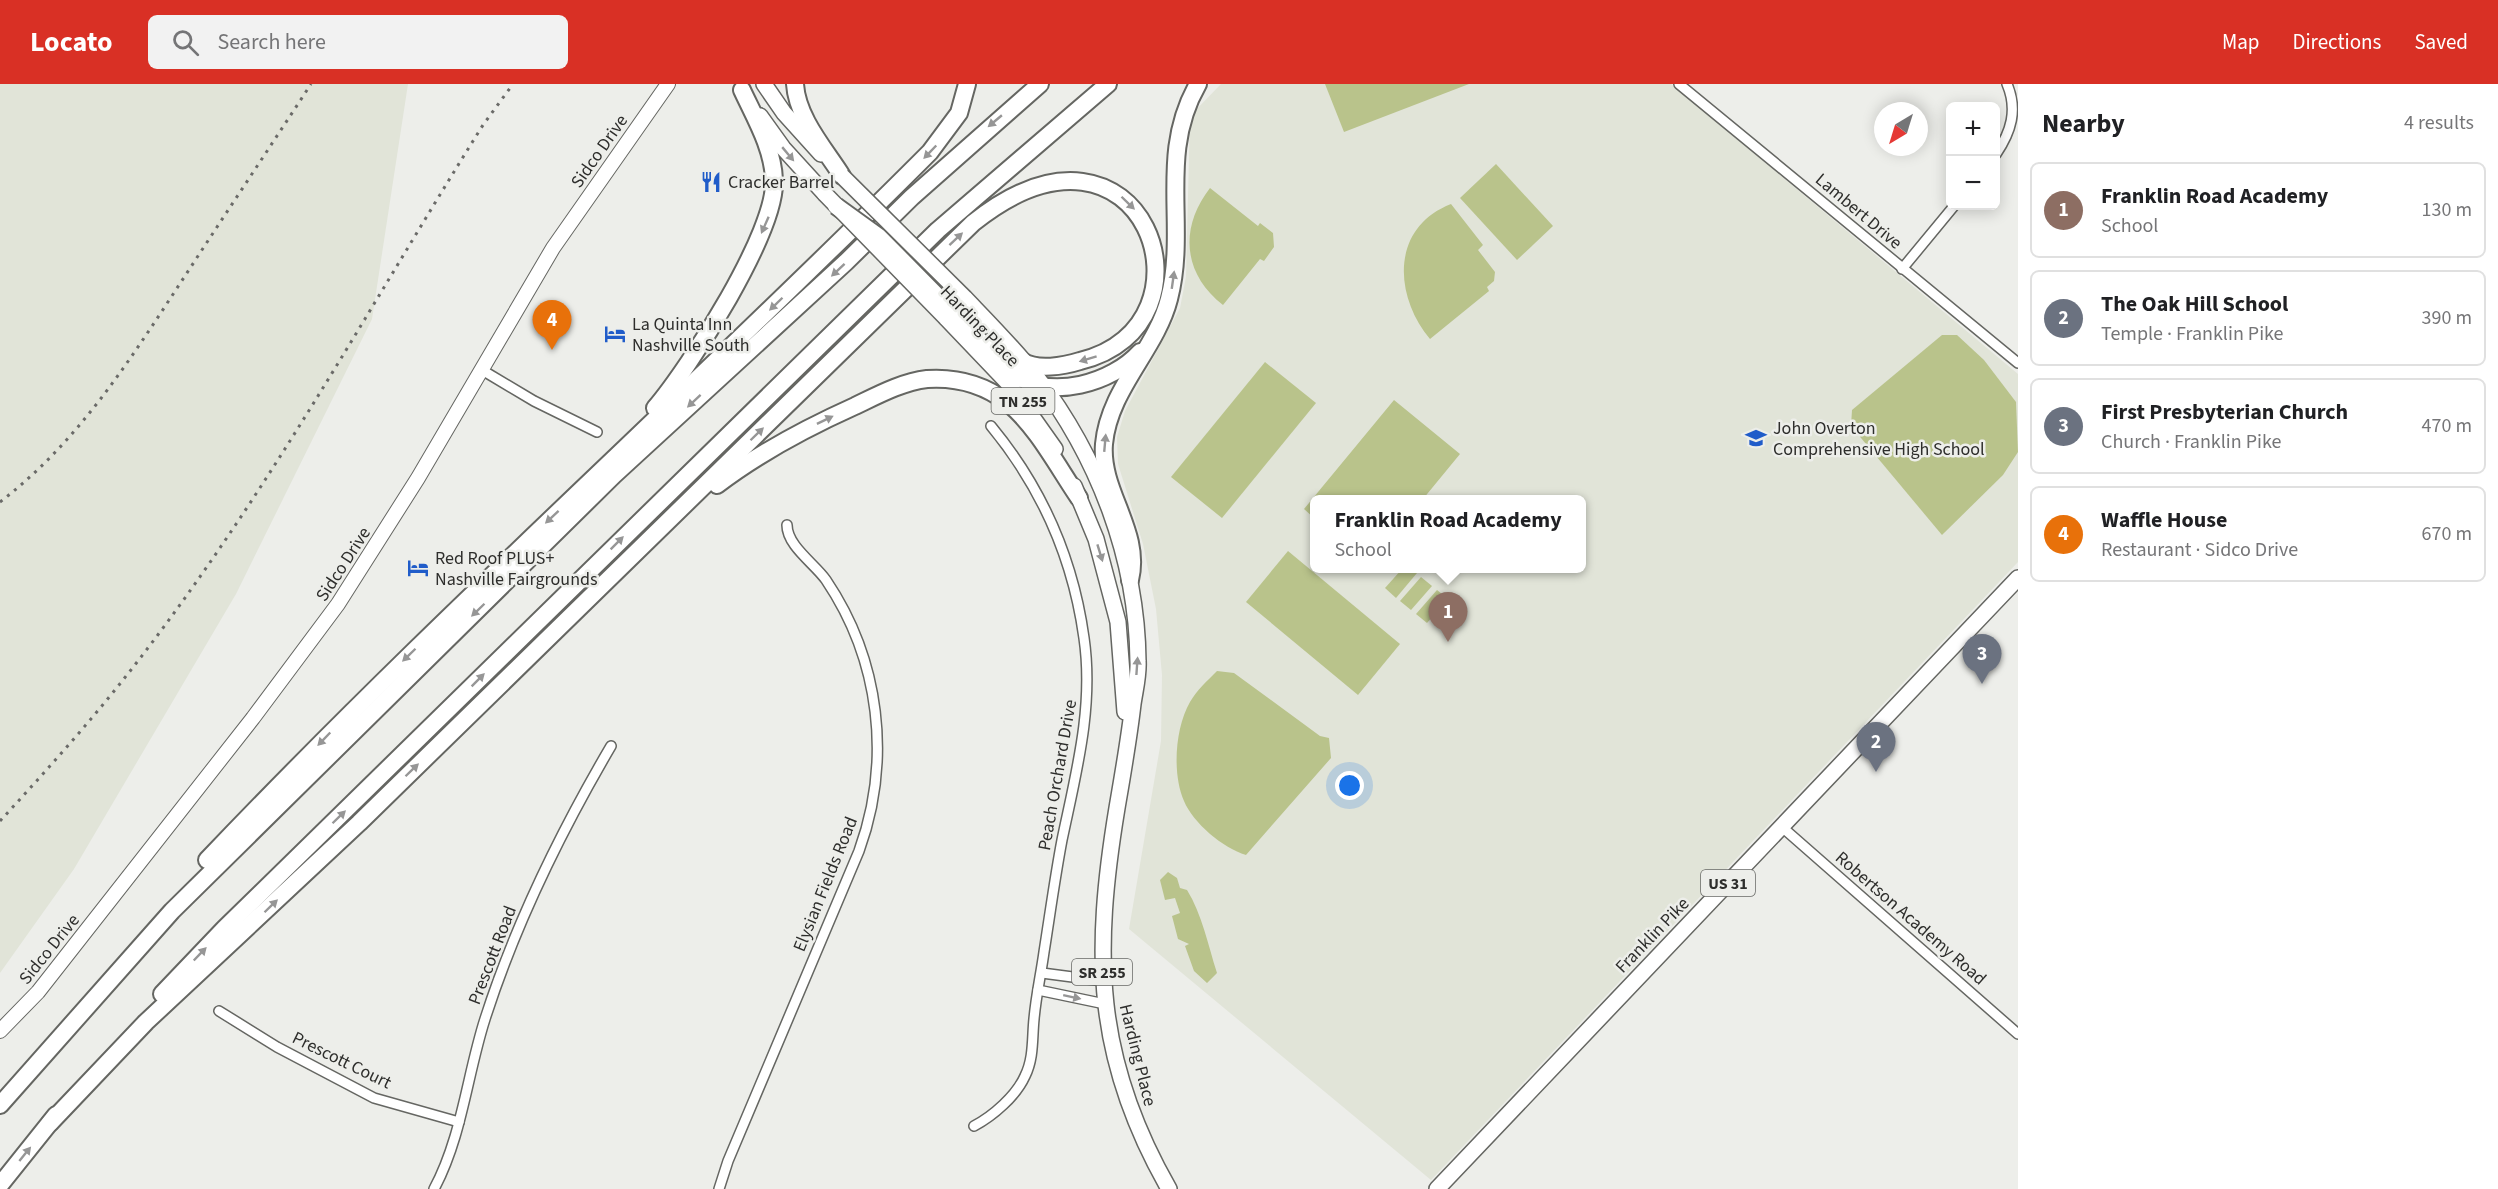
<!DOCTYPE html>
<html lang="en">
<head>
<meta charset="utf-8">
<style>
	:root { --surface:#fff; --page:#f2f2f2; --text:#202124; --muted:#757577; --line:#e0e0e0; --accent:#d93025 }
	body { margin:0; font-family:"Source Sans 3",sans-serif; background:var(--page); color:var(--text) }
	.controls { position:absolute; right:18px; top:18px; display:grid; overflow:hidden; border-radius:9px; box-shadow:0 3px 15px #0003 }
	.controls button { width:54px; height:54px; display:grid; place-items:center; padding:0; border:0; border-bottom:2px solid var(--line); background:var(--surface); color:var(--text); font:30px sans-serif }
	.compass { position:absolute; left:1874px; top:18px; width:54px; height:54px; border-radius:50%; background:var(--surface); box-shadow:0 3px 15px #0003; rotate:218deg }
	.you { position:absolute; left:1350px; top:702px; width:21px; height:21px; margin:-15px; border:4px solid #fff; border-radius:50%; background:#1a73e8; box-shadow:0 0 0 9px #1a73e833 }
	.badge { display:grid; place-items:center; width:39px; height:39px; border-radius:50%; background:var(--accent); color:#fff; font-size:20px; font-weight:700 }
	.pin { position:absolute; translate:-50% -50px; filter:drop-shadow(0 2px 3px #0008) }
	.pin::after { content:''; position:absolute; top:32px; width:21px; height:18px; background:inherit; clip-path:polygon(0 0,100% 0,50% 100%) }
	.popup { position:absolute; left:1310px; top:411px; width:276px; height:78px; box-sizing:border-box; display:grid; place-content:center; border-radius:9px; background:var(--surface); filter:drop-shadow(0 2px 4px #0005); font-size:20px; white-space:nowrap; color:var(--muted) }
	.popup b { font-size:22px; color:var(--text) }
	.popup::after { content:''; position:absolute; left:50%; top:100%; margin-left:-12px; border:12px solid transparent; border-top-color:var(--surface) }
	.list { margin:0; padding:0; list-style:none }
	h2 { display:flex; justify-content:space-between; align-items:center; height:78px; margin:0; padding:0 24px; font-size:26px }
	h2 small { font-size:20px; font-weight:400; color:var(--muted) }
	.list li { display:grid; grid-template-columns:39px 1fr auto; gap:18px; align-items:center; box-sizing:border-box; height:96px; margin:0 12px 12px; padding:0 12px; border:2px solid var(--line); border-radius:9px }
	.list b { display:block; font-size:22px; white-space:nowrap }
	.list p { margin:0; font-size:20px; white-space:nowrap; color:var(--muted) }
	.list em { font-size:20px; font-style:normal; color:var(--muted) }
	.icon { flex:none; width:33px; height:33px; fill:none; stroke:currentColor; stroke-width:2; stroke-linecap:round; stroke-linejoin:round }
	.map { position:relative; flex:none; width:2018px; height:1105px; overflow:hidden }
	header { display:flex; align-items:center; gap:36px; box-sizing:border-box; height:84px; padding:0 30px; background:var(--accent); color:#fff }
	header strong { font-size:28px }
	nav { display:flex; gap:33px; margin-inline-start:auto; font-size:21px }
	.search { width:420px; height:54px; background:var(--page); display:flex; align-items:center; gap:15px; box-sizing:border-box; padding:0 21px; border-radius:9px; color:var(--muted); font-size:22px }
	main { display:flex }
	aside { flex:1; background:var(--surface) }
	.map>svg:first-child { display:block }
	.built { fill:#e1e4d8; fill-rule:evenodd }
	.green { fill:#b9c38b }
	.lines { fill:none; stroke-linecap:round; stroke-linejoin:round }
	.street-casing { stroke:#656662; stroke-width:12 }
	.secondary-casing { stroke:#656662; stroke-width:16 }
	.primary-casing { stroke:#656662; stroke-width:18 }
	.highway-casing { stroke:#656662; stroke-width:20 }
	.street { stroke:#fff; stroke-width:9 }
	.secondary { stroke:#fff; stroke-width:14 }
	.primary { stroke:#fff; stroke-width:15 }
	.highway { stroke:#fff; stroke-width:16 }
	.rail { stroke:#6a6a68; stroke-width:3; stroke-dasharray:3 6; stroke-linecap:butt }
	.primary-bridge-casing { stroke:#656662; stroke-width:18; stroke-linecap:butt }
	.highway-bridge-casing { stroke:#656662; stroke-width:20; stroke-linecap:butt }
	.primary-bridge { stroke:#fff; stroke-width:15 }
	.highway-bridge { stroke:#fff; stroke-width:16 }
	.oneway { fill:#969696 }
	.labels { text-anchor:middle; stroke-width:5; stroke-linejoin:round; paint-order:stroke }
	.shield { fill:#edeeea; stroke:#676865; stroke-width:1.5 }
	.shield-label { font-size:16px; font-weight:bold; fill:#2e2e2c }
	.street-label { font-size:18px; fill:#2e2e2c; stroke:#edeeea }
	.poi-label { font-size:18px; fill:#2e2e2c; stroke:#edeeea; text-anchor:start }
</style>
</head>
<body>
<header>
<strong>Locato</strong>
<div class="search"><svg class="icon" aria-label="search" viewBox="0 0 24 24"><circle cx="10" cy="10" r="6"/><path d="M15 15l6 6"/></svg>Search here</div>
<nav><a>Map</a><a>Directions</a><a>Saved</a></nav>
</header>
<main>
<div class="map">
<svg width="2018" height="1105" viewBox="0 0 2018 1105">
	<rect width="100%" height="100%" fill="#edeeea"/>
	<g class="built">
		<polygon points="0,0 408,0 372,235 236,510 74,785 0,889"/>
		<path d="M1221 0H1671L2018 290V478L1431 1096 1129 845 1161 657 1162 591 1156 525 1143 460 1118 380 1117 353 1125 327 1180 224 1186 193 1190 32ZM1314 416H1582V484H1314Z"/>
	</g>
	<g class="green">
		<polygon points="1325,0 1469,0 1344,48"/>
		<polygon points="1496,80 1553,142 1517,176 1460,114"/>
		<path d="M1210 104 1258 142 1260 139 1273 149 1274 163 1264 177 1260 175 1223 221C1183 190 1179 144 1210 104Z"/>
		<path d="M1451 120 1483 161 1478 166 1495 188 1494 197 1487 203 1489 207 1430 255C1394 212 1390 144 1451 120Z"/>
		<polygon points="1942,251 1957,251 1984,276 2016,318 2018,368 2003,391 1942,451 1851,342 1852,326"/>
		<polygon points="1265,278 1316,319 1222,434 1171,393"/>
		<polygon points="1394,316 1460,370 1423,415 1314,416 1314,434 1304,425"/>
		<polygon points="1288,467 1400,560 1358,611 1246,518"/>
		<polygon points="1402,485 1411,485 1417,489 1396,514 1385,504"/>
		<polygon points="1421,493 1432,502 1411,526 1400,517"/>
		<polygon points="1437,506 1448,515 1427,539 1416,530"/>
		<path d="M1217 587 1234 589 1320 652 1329 654 1331 674 1246 771C1223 764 1193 739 1184 717 1172 690 1175 644 1190 618 1197 606 1207 597 1217 587Z"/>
		<path d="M1168 788 1177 794 1180 804 1187 806C1202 830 1208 861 1217 889L1207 899 1194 887 1185 862 1189 860 1178 855 1172 832 1180 829 1175 814 1165 816 1160 796Z"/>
	</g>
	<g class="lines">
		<defs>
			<g id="street">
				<polyline points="1679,0 2018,279"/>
				<path d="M1996 70C2011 48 2018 26 2007 0"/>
				<polyline points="1902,185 1954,122"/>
				<polyline points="482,286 534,317 597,348"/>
				<polyline points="1782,743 2018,950"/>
				<polyline points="1042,889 1103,897"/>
				<polyline points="1038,906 1105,920"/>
				<polyline points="219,927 277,963 374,1014 459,1038"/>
				<path d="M974 1042C993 1032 1016 1012 1025 992 1034 974 1032 954 1034 935 1036 912 1041 890 1044 868 1050 830 1055 793 1062 756 1076 689 1094 623 1084 554 1073 474 1043 405 991 342"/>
				<path d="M434 1105C462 1053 467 991 485 935 516 838 560 749 611 662"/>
				<path d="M719 1105 728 1077 859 767C892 676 880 576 826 496 815 480 787 462 787 441"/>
			</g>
			<polyline id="secondary" points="0,947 38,908 253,634 338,520 418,394 553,164 668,0"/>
			<g id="primary">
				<polyline points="764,0 784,29 821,70"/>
				<polyline points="760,32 783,64 825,110"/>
				<path d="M965 214C989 239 1014 264 1036 292 1098 373 1137 474 1138 577 1139 591 1135 606 1133 620 1129 655 1123 689 1117 724 1093 869 1094 974 1169 1105"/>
				<polyline points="946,234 1009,300 1055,365"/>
				<polyline points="1074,402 1096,455 1118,538 1125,628"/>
				<polyline points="1437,1105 2018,494"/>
			</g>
			<g id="highway">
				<path d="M795 0C797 34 825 65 842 92"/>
				<path d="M953 228C973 248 992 273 1014 290 1051 317 1112 299 1140 268"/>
				<path d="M655 324C690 283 777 147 774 96 773 64 755 34 742 6"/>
				<path d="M717 401C759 369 806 344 855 322 878 311 902 298 927 295 957 293 985 301 1008 319 1036 341 1059 385 1079 414"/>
				<path d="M1130 496C1142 447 1100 408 1104 360 1109 305 1156 266 1169 215 1188 142 1157 71 1198 0"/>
				<path d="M207 776C440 531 692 307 930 68L959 29 967 0"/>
				<polyline points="162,910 224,845 938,146 1108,0"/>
				<polyline points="0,1021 172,827 614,391 846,178 912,113 1040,0"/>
				<path d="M50 1039 146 938 359 739 973 139C1144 2 1226 242 1080 277 1064 282 1037 287 1022 277"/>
				<polyline points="0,1101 56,1031"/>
			</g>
		</defs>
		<use href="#street" class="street-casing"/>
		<use href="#secondary" class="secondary-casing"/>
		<use href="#primary" class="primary-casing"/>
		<use href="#highway" class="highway-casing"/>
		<use href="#street" class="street"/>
		<use href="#secondary" class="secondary"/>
		<use href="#primary" class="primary"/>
		<use href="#highway" class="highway"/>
		<g class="rail">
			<path d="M0 418C77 359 128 279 181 198 224 132 268 66 311 0"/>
			<path d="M0 737C46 687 92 636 134 582 266 413 369 223 483 41L513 0"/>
		</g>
		<defs>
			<g id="primary-bridge">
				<polyline points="842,92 965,214"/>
				<polyline points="825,110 946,234"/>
			</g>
			<polyline id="highway-bridge" points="836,122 879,153 953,228"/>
		</defs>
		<use href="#primary-bridge" class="primary-bridge-casing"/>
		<use href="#highway-bridge" class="highway-bridge-casing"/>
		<use href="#primary-bridge" class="primary-bridge"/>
		<use href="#highway-bridge" class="highway-bridge"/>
	</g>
	<defs><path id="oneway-solid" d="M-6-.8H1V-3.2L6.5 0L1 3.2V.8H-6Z" transform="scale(1.5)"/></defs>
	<g class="oneway">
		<use href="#oneway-solid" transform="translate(995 37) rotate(140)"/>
		<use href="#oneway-solid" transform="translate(930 68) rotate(134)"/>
		<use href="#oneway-solid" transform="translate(788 70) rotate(50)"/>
		<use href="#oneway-solid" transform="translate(1128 119) rotate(44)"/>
		<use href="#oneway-solid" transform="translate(765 141) rotate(114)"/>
		<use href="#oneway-solid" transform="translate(956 155) rotate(-43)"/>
		<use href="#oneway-solid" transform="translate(838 186) rotate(137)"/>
		<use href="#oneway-solid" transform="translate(1173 196) rotate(-82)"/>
		<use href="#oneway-solid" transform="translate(776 220) rotate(136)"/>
		<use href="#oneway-solid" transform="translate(1088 275) rotate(163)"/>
		<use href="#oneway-solid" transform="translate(694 317) rotate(137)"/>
		<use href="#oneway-solid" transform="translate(825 336) rotate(-26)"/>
		<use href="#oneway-solid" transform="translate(757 350) rotate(-44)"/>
		<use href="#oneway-solid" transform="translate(1105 359) rotate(-85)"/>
		<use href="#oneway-solid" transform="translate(552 433) rotate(137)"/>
		<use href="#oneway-solid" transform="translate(617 459) rotate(-45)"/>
		<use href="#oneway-solid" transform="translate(1100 469) rotate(73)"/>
		<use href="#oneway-solid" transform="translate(478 526) rotate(136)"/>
		<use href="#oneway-solid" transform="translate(409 571) rotate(136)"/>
		<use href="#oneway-solid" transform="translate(1137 582) rotate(-86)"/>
		<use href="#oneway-solid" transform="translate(478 596) rotate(-45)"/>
		<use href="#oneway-solid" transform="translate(324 655) rotate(134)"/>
		<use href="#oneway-solid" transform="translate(412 686) rotate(-44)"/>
		<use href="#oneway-solid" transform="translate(339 733) rotate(-44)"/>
		<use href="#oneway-solid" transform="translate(271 822) rotate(-44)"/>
		<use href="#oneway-solid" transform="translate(200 870) rotate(-46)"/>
		<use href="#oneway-solid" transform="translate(1072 913) rotate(12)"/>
		<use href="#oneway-solid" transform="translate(25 1070) rotate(-51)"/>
	</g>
	<defs>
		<symbol id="restaurant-bare" viewBox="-9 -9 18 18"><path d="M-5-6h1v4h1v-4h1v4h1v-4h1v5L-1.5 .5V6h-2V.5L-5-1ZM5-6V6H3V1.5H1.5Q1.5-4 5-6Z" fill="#205cc9" stroke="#edeeea" stroke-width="2.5" paint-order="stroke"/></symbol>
		<symbol id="hotel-bare" viewBox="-9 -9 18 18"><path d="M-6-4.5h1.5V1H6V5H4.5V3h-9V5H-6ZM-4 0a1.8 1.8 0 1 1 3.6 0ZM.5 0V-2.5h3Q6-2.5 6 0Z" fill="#205cc9" stroke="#edeeea" stroke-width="2.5" paint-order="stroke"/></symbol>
		<symbol id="school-bare" viewBox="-9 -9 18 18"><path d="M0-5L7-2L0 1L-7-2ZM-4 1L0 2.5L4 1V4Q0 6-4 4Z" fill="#205cc9" stroke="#edeeea" stroke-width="2.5" paint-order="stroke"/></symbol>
	</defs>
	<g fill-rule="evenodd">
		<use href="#restaurant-bare" x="696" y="83" width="30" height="30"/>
		<use href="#hotel-bare" x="600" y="235" width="30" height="30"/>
		<use href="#school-bare" x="1741" y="339" width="30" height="30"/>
		<use href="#hotel-bare" x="403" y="469" width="30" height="30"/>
	</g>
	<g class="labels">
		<g class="shield">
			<rect x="991.5" y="304" width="63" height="26" rx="4.5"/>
			<rect x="1701" y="786" width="54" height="26" rx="4.5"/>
			<rect x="1072" y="875" width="60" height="26" rx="4.5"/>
		</g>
		<g class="shield-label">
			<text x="1023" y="323">TN 255</text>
			<text x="1728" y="805">US 31</text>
			<text x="1102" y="894">SR 255</text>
		</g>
		<g class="street-label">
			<text transform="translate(599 67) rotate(-55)" y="6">Sidco Drive</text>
			<text transform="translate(1859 127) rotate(40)" y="6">Lambert Drive</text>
			<text transform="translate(980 242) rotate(46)" y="6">Harding Place</text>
			<text transform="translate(343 480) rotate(-57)" y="6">Sidco Drive</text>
			<text transform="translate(1057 691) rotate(-80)" y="6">Peach Orchard Drive</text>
			<text transform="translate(825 800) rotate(-68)" y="6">Elysian Fields Road</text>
			<text transform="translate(1911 834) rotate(41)" y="6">Robertson Academy Road</text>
			<text transform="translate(1652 851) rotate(-46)" y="6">Franklin Pike</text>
			<text transform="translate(49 865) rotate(-51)" y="6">Sidco Drive</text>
			<text transform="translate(492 871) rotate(-69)" y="6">Prescott Road</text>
			<text transform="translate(1138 971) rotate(76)" y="6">Harding Place</text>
			<text transform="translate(342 976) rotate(26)" y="6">Prescott Court</text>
		</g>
		<g class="poi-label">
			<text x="728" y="104">Cracker Barrel</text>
			<text x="632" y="246">La Quinta Inn<tspan x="632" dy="21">Nashville South</tspan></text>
			<text x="1773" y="350">John Overton<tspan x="1773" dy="21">Comprehensive High School</tspan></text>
			<text x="435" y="480">Red Roof PLUS+<tspan x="435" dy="21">Nashville Fairgrounds</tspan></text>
		</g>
	</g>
</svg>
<div class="controls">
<button>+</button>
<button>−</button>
</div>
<svg class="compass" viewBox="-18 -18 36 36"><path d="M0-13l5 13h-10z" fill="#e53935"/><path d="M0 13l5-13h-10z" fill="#757577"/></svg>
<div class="you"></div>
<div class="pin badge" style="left:1448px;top:558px;background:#8d6e63">1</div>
<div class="popup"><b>Franklin Road Academy</b>School</div>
<div class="pin badge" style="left:1876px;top:688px;background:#6b7280">2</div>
<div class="pin badge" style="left:1982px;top:600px;background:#6b7280">3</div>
<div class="pin badge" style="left:552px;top:266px;background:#e8710a">4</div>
</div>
<aside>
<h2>Nearby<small>4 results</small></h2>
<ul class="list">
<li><span class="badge" style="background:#8d6e63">1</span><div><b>Franklin Road Academy</b><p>School</p></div><em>130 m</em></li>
<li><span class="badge" style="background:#6b7280">2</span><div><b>The Oak Hill School</b><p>Temple · Franklin Pike</p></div><em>390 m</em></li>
<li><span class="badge" style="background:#6b7280">3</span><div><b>First Presbyterian Church</b><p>Church · Franklin Pike</p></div><em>470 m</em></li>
<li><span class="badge" style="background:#e8710a">4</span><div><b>Waffle House</b><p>Restaurant · Sidco Drive</p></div><em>670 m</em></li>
</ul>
</aside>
</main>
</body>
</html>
